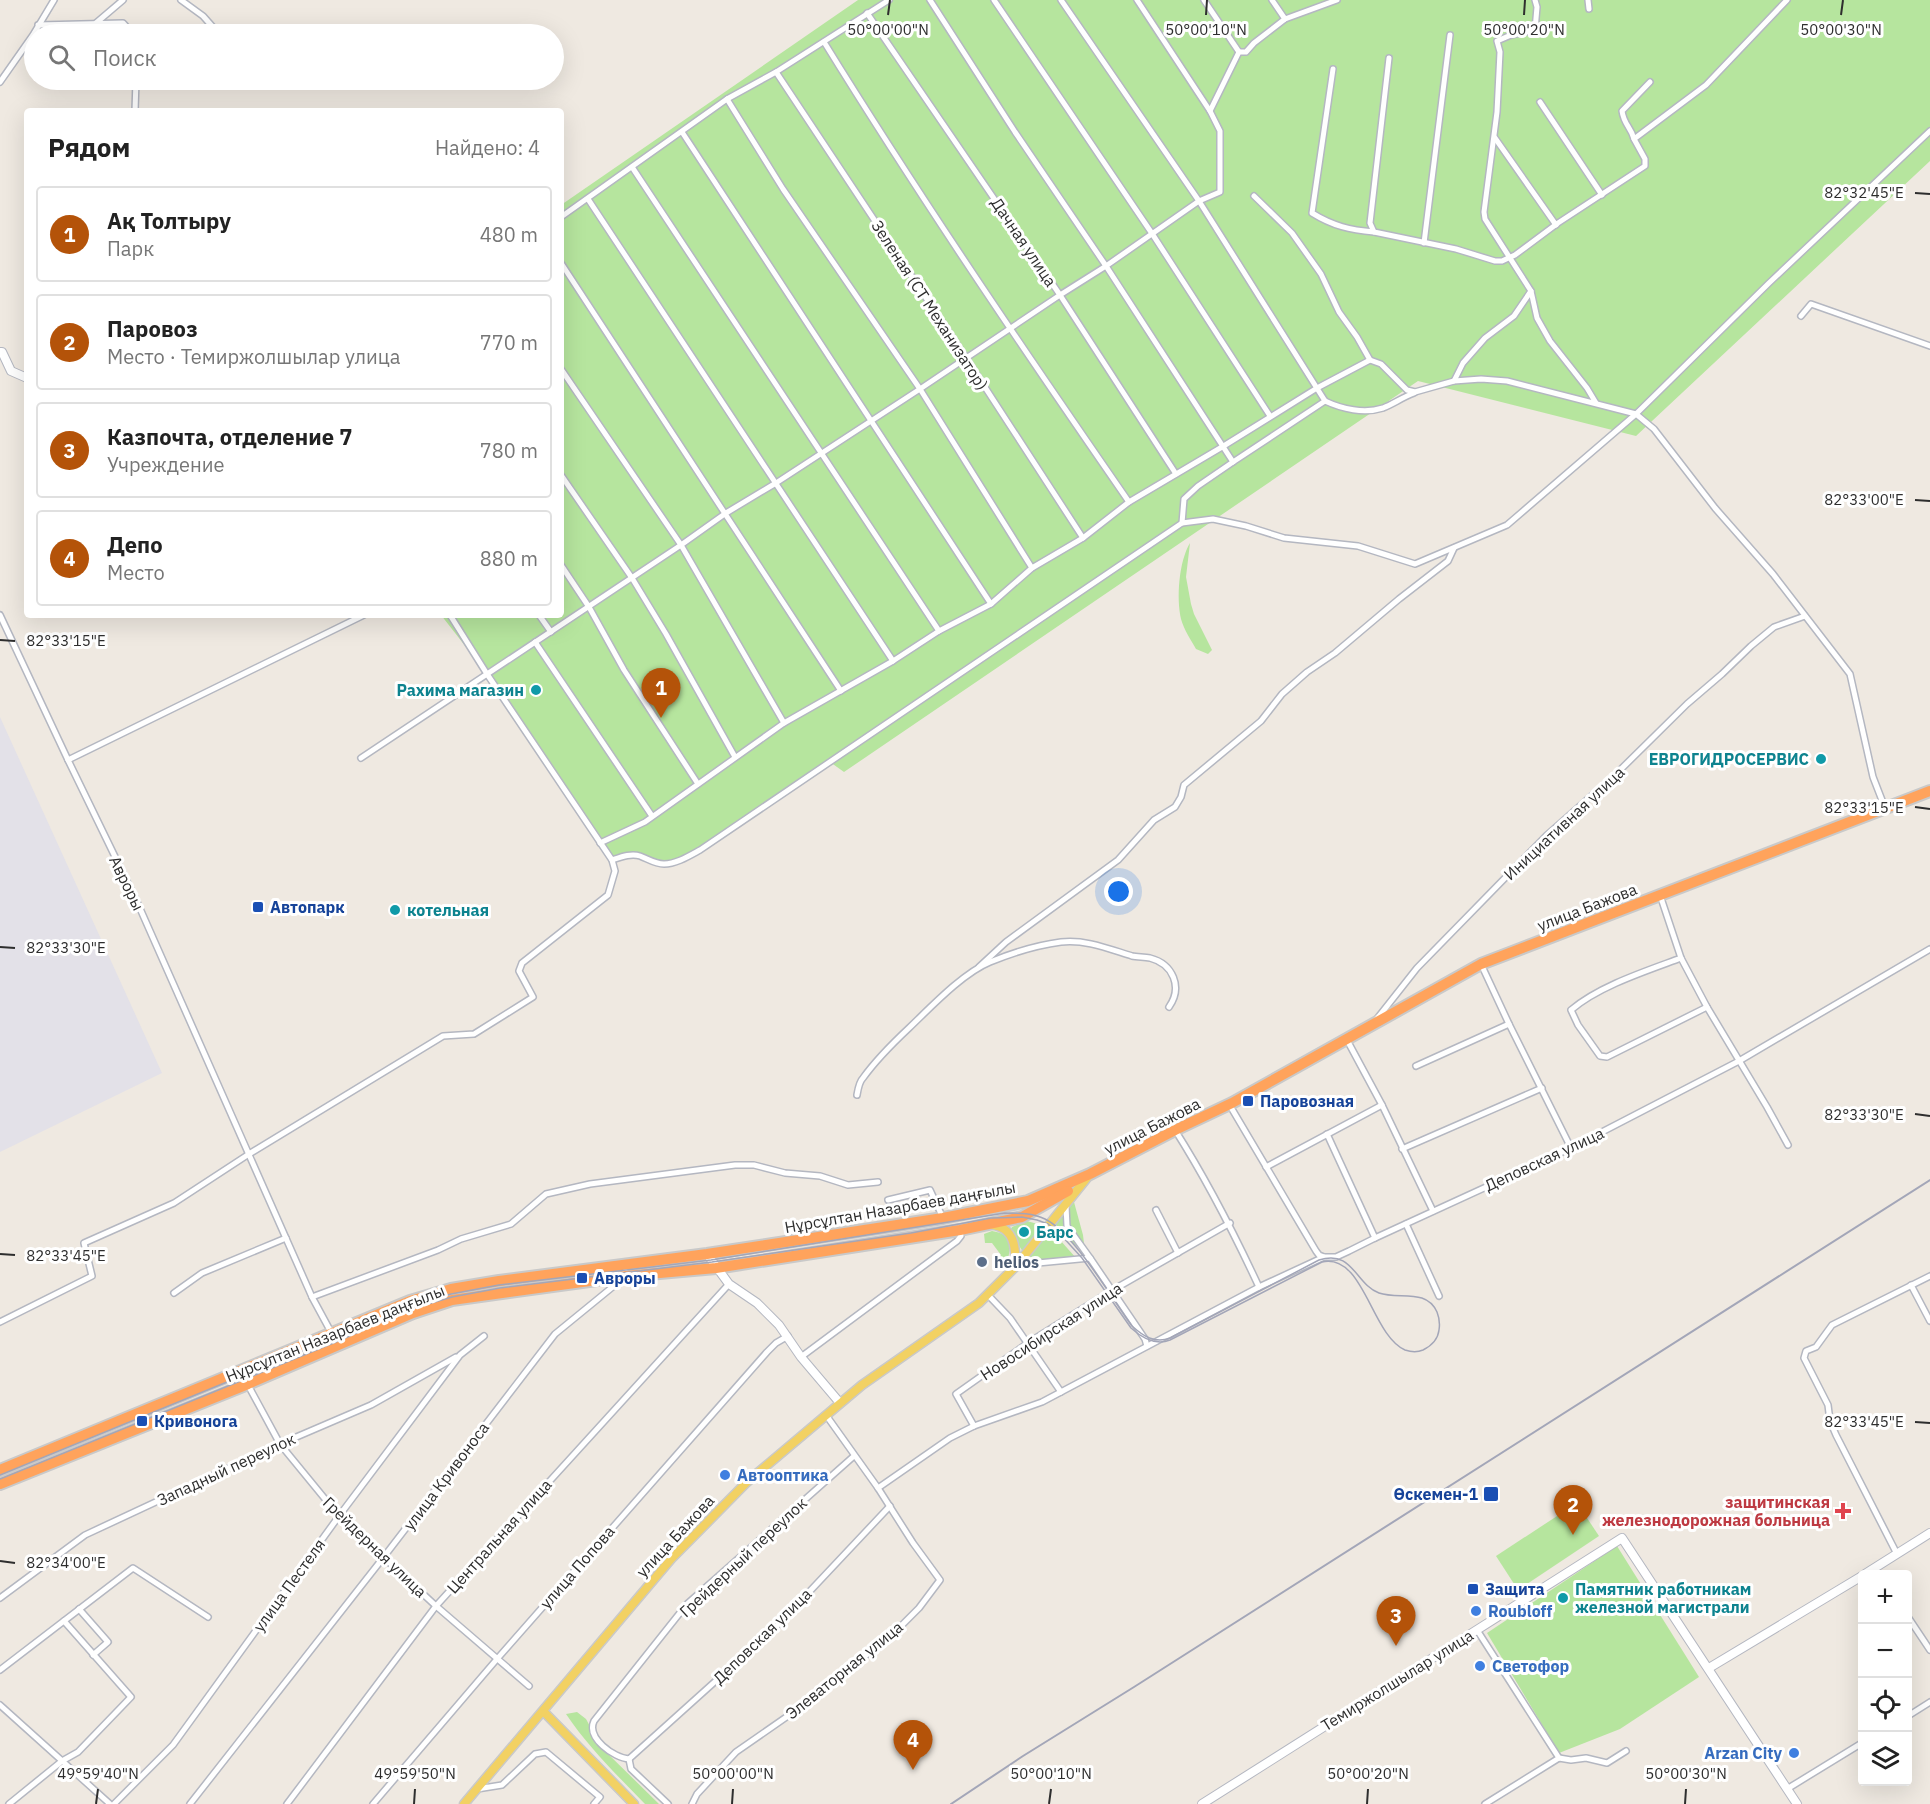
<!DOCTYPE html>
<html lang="ru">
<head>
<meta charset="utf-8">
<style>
	:root { --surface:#fff; --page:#f2f2f2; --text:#222; --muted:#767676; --line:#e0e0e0; --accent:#b45309 }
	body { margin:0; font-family:"IBM Plex Sans",sans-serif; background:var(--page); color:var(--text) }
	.controls { position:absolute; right:18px; bottom:18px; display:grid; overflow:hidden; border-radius:6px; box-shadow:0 6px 24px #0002 }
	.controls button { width:54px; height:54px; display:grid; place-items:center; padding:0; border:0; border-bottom:2px solid var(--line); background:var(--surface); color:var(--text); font:30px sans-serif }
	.you { position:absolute; left:1119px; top:892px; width:21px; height:21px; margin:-15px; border:4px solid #fff; border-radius:50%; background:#1a73e8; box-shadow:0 0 0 9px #1a73e833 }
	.badge { display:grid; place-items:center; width:39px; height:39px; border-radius:50%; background:var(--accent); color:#fff; font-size:20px; font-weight:700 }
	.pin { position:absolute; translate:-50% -50px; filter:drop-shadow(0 2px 3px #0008) }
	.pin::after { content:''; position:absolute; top:32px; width:21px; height:18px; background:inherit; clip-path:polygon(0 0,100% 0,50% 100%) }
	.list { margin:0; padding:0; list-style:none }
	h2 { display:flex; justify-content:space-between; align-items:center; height:78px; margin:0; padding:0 24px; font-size:26px }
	h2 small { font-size:20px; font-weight:400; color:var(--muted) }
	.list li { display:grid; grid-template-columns:39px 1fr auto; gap:18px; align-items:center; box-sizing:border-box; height:96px; margin:0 12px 12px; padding:0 12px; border:2px solid var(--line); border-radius:6px }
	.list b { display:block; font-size:22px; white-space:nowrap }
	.list p { margin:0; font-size:20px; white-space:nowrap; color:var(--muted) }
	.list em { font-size:20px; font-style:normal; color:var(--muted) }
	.icon { flex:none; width:33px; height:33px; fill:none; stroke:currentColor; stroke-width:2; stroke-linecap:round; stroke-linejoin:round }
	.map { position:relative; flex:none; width:1930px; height:1804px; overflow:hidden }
	.search { position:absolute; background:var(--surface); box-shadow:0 6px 24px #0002; left:24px; top:24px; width:540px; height:66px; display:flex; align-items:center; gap:15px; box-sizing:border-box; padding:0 21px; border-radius:33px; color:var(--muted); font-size:22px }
	.panel { position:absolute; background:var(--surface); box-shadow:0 6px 24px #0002; left:24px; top:108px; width:540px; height:510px; border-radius:6px }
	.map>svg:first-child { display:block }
	.industrial { fill:#e3e1e8 }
	.green { fill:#b6e59e }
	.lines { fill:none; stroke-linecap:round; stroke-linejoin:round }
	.street-casing { stroke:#b4b7c1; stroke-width:8 }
	.secondary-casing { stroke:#b4b7c1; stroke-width:10 }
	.primary-casing { stroke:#c9c9c9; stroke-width:11 }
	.highway-casing { stroke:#c9c9c9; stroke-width:14 }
	.street { stroke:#fff; stroke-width:5 }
	.secondary { stroke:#fff; stroke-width:8 }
	.primary { stroke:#f2d163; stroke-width:8 }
	.highway { stroke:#ffa35c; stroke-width:10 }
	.tram { stroke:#a3a6b8; stroke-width:1.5 }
	.rail { stroke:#a3a6b8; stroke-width:2 }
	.ticks { fill:none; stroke:#2e2e2e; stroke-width:2 }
	.culture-dot { fill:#0f9aa8; stroke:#fff; stroke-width:2 }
	.transit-dot { fill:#1a4fb4; stroke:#fff; stroke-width:2 }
	.service-dot { fill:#5c6f8a; stroke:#fff; stroke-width:2 }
	.shop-dot { fill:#3f7fe0; stroke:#fff; stroke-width:2 }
	.health-dot { fill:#e0444e; stroke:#fff; stroke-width:2 }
	.labels { text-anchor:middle; stroke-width:6; stroke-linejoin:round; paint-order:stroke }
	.street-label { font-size:16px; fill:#2e2e2e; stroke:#fff }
	.culture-label { font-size:16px; font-weight:bold; fill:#0d838f; stroke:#fff; text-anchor:start }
	.transit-label { font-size:16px; font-weight:bold; fill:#164399; stroke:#fff; text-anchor:start }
	.service-label { font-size:16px; font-weight:bold; fill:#4e5e75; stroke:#fff; text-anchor:start }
	.shop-label { font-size:16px; font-weight:bold; fill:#366cbe; stroke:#fff; text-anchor:start }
	.health-label { font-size:16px; font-weight:bold; fill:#be3a42; stroke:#fff; text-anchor:end }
	.ticks-label { font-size:15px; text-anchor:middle; fill:#2e2e2e; stroke:#fff; stroke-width:6; stroke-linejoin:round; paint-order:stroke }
</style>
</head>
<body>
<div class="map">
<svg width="1930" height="1804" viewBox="0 0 1930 1804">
	<rect width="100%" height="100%" fill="#efe9e1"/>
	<polygon class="industrial" points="0,717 162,1073 0,1152"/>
	<g class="green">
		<polygon points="858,0 1930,0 1930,161 1636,436 1418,381 844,772 830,762 700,850 664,864 639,855 612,860 487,674 441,615 561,615 561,205"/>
		<path d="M1190 543 1186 577 1191 604 1194 614 1212 650 1208 654 1196 649C1191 640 1184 630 1181 619 1176 598 1179 561 1190 543Z"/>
		<path d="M1074 1202 1083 1235 1085 1252C1076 1248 1064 1232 1055 1224Z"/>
		<polygon points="1027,1221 1041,1225 1023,1252 1010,1231 1012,1227"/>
		<path d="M992 1231C1012 1234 1012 1246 1007 1262L1003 1264 998 1258 1001 1255 992 1243H985L984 1234Z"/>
		<polygon points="1050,1231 1052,1231 1076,1258 1023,1265"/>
		<polygon points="1577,1503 1599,1536 1518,1590 1496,1556"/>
		<polygon points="1617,1546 1699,1677 1620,1729 1559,1753 1487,1633"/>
		<path d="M577 1712 586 1719 602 1748 659 1804H645C617 1775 588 1747 566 1714Z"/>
	</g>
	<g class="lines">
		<defs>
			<g id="street">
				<polyline points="181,0 203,16 219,34"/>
				<polyline points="930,0 1015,132 1106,266 1233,462 1325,401"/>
				<polyline points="994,0 1153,235 1270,416"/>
				<path d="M1061 0 1199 201 1325 401C1342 409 1364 414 1383 408 1393 404 1403 397 1414 393"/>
				<polyline points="1137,0 1210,111"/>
				<polyline points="1204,0 1239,52"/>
				<polyline points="1272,0 1285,19"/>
				<polyline points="1535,0 1537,7 1535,30 1511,35 1497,41 1500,52 1497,112 1484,212 1485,219 1531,291 1537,318 1550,341 1587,388 1596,403"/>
				<polyline points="1588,0 1589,9"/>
				<polyline points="867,13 1060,295 1176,474"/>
				<polyline points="96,23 123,0"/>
				<polyline points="38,25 123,23 133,34"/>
				<path d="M824 42C921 199 1024 350 1129 502"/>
				<polyline points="1389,58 1370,223 1374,232 1456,249 1495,261 1502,261 1515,255 1558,223 1645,166 1645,159 1634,139 1706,85 1787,0"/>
				<path d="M1333 69 1312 213C1333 226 1350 230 1374 232"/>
				<polyline points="776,72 966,358 1083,538"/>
				<polyline points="0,82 33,35 54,0"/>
				<polyline points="727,99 783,189 920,389 1032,568"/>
				<polyline points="1540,102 1602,195"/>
				<polyline points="135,111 136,80"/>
				<polyline points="682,132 991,604"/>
				<polyline points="1495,138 1556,225"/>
				<path d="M1634 139C1631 127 1624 125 1622 111L1650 82"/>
				<polyline points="632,167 939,631"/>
				<polyline points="1254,196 1292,233 1321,274 1339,312 1357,337 1370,360"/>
				<polyline points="588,199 893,661"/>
				<polyline points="561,217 727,99 776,72 889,0"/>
				<polyline points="1424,243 1450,35"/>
				<polyline points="561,263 841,691"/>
				<polyline points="1801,316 1811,304 1930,346"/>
				<polyline points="561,369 681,545 784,723"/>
				<polyline points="1454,381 1463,363 1485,338 1514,316 1531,291"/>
				<polyline points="561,475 632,578 666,634 735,757"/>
				<polyline points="1182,523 1184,499 1198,486 1233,462"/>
				<polyline points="561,565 589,607 624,670 698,784"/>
				<polyline points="0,615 68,760 138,904 312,1297 338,1345"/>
				<polyline points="539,615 551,632"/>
				<polyline points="535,642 652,816"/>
				<polyline points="361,758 681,545 726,513 776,483 920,389 1060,295 1106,266 1199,201 1220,192 1220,131 1210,111 1239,52 1246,52 1254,43 1285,19 1337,0"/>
				<polyline points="68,760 364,615"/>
				<polyline points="600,843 645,822 784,723 893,661 939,631 991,604 1032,568 1083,538 1129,502 1222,447 1317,388 1370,360 1381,364 1407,390 1415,392 1454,381 1481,379 1507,381 1636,414 1654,429 1715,508 1773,574 1850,674 1873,777 1885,808"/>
				<path d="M612 860C621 857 631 853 640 856 648 859 655 864 664 864 676 864 689 856 700 850L1182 523 1213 519 1246 526 1284 538 1358 546 1415 564 1507 525 1636 414 1769 283 1930 131"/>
				<polyline points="1660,895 1681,958 1707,1007 1767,1107 1788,1145"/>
				<path d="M1681 958C1646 971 1599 986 1571 1010L1578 1025 1600 1056 1607 1057 1707 1007"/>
				<polyline points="1481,964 1509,1024 1571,1148"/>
				<polyline points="979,967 1006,942 1118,860 1154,820 1175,807 1181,797 1184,785 1261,721 1282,694 1307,672 1335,653 1399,599 1448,561 1454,548"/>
				<polyline points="1376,1020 1417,968 1546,836 1614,776 1687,704 1722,674 1751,646 1774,627 1805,616"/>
				<polyline points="1347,1040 1382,1105 1433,1211"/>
				<polyline points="1416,1066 1509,1024"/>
				<path d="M857 1095C858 1089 859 1082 863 1078 876 1060 893 1043 909 1028 931 1007 963 973 990 962 1012 953 1038 945 1061 942 1085 939 1109 949 1132 956 1137 957 1144 957 1150 958 1173 964 1183 987 1169 1007"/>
				<polyline points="1229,1104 1316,1251 1319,1255 1324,1257"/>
				<path d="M1175 1130C1208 1182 1233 1231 1259 1287"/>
				<polyline points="1327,1134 1375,1238"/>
				<polyline points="1402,1149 1542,1088"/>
				<polyline points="1266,1167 1382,1105"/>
				<polyline points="888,1200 930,1190 943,1218"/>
				<polyline points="1066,1206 1067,1226 1090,1258"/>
				<polyline points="1156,1210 1178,1253"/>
				<polyline points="1406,1224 1439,1296"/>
				<polyline points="1017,1265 1090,1258 1145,1339 1147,1346"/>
				<polyline points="1911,1285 1930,1321"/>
				<polyline points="174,1293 202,1273 286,1238"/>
				<polyline points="988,1295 1010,1318 1061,1392"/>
				<polyline points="312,1297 438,1250 461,1239 511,1224 546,1194 590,1184 735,1165 754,1165 785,1173 820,1176 848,1185 878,1182"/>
				<polyline points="0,1322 92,1276 84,1243 174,1203 249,1154 443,1036 474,1034 533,997 519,971 522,963 608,895 615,871 612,860 487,674 450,615"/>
				<polyline points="801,1357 957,1241 961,1236 960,1230"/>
				<polyline points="248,1385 280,1444 339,1516 436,1606 529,1686"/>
				<polyline points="974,1426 956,1394 1028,1343 1111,1291 1230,1223"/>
				<polyline points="878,1488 950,1438 974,1426 1042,1402 1259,1287 1324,1257 1336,1257 1349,1251 1375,1238 1571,1148 1739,1061 1930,949"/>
				<polyline points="1897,1554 1836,1435 1830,1421 1828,1405 1804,1358 1806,1351 1816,1347 1832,1325 1930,1276"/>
				<polyline points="0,1598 85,1535 280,1444 371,1405 456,1357"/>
				<polyline points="79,1609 108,1642 93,1655"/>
				<polyline points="1908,1617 1930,1650"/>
				<polyline points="1477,1630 1559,1758"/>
				<polyline points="0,1670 133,1568 208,1617"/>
				<polyline points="0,1705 110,1804"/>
				<polyline points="1908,1716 1930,1702"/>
				<path d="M629 1759C614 1758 586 1738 594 1721L687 1604 854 1456"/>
				<polyline points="629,1759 779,1624 890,1506"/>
				<polyline points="629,1759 631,1769 668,1804"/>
				<polyline points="477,1789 502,1785 535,1754 546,1752 600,1797 594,1804"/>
				<polyline points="1787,1789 1862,1743"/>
				<polyline points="9,1804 62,1761 78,1752 131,1697 64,1621"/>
				<polyline points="114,1804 173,1745 339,1516 460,1355 484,1336"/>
				<polyline points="190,1804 383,1558 555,1334 626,1276 624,1266"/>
				<polyline points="287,1804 436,1606 729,1284"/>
				<polyline points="373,1804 497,1659 767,1352 776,1343 788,1336"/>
				<polyline points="692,1804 697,1794 736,1752 818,1695 900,1627 919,1608 940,1580 913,1543 878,1488 826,1415"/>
				<polyline points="1485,1804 1559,1758 1571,1760 1586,1758 1607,1763 1626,1751"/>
			</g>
			<g id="secondary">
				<polyline points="0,352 2,352 11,371 27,378"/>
				<polyline points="707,1254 729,1284 757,1303 779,1325 801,1357 840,1403"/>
				<polyline points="1865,1574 1930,1533"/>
				<polyline points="1709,1668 1862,1576"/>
				<polyline points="1202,1804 1622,1538 1797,1804"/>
			</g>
			<g id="primary">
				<path d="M990 1224C994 1225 1000 1226 1004 1229 1016 1237 1015 1253 1016 1266"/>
				<polyline points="544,1712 634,1804"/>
				<polyline points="464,1804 671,1559 747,1482 862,1385 979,1303 1016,1266 1090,1174"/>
			</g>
			<g id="highway">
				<polyline points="0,1470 410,1301 451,1289 499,1281 707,1254 943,1218 1028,1201 1090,1174 1175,1130 1232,1103 1481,964 1930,791"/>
				<polyline points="0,1484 248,1384 413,1313 452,1300 626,1276 716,1268 960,1230 1022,1217 1068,1191"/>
			</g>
		</defs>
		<use href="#street" class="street-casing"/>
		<use href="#secondary" class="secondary-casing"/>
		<use href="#primary" class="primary-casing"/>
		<use href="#highway" class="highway-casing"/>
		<use href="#street" class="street"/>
		<use href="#secondary" class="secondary"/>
		<use href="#primary" class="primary"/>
		<use href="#highway" class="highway"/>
		<path class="tram" d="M0 1475 410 1307 451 1294 499 1285 711 1260 1005 1213C1019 1213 1033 1213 1045 1219 1074 1233 1112 1299 1132 1326 1143 1336 1155 1344 1170 1338L1319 1260C1353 1249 1355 1284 1379 1293 1399 1300 1426 1288 1437 1312 1439 1317 1440 1324 1439 1330 1438 1339 1431 1346 1423 1350 1416 1353 1411 1352 1405 1350 1371 1335 1364 1253 1322 1262L1170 1340C1155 1346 1142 1338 1131 1328L1082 1258 1061 1235 1048 1224 1037 1220 1022 1217 991 1218 911 1233 712 1262 500 1288 452 1297 411 1309 336 1342 0 1479"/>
		<polyline class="rail" points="951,1804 1023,1756 1134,1687 1930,1180"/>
	</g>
	<path class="ticks" d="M888 15 890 0M1206 15 1207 0M1524 15 1525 0M1841 15 1843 0M1915 193 1930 194M1915 500 1930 501M0 640 15 641M1915 807 1930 809M0 947 15 948M1915 1114 1930 1116M0 1254 15 1255M1915 1422 1930 1423M0 1561 15 1563M96 1804 98 1789M414 1804 415 1789M732 1804 733 1789M1049 1804 1051 1789M1367 1804 1368 1789M1685 1804 1686 1789"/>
	<g class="culture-dot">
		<circle cx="536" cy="690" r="6"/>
		<circle cx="1821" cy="759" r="6"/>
		<circle cx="395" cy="910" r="6"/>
		<circle cx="1024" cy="1232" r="6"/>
		<circle cx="1563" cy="1598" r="6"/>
	</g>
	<g class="transit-dot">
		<rect x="252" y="901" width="12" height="12" rx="3"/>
		<rect x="1242" y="1095" width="12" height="12" rx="3"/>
		<rect x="576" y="1272" width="12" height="12" rx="3"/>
		<rect x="136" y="1415" width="12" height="12" rx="3"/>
		<rect x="1483" y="1486" width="16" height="16" rx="3"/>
		<rect x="1467" y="1583" width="12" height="12" rx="3"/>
	</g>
	<circle class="service-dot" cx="982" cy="1262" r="6"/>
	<g class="shop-dot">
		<circle cx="725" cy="1475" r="6"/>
		<circle cx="1476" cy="1611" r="6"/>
		<circle cx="1480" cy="1666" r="6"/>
		<circle cx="1794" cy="1753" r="6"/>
	</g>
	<path class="health-dot" d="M1840 1502h6v6h6v6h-6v6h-6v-6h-6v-6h6z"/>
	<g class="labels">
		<g class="street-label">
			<text transform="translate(1024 242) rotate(56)" y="6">Дачная улица</text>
			<text transform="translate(930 305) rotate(57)" y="6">Зеленая (СТ Механизатор)</text>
			<text transform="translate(1564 823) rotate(-43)" y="6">Инициативная улица</text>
			<text transform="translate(127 883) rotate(64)" y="6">Авроры</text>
			<text transform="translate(1587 907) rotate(-21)" y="6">улица Бажова</text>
			<text transform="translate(1152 1126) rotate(-27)" y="6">улица Бажова</text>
			<text transform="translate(1544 1159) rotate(-25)" y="6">Деповская улица</text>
			<text transform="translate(900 1207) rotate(-10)" y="6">Нұрсұлтан Назарбаев даңғылы</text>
			<text transform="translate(1051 1331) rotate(-33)" y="6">Новосибирская улица</text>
			<text transform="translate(335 1333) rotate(-22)" y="6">Нұрсұлтан Назарбаев даңғылы</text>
			<text transform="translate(226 1469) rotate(-25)" y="6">Западный переулок</text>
			<text transform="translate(446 1476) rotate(-53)" y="6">улица Кривоноса</text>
			<text transform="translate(499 1536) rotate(-48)" y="6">Центральная улица</text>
			<text transform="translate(675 1536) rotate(-47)" y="6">улица Бажова</text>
			<text transform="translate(375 1547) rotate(44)" y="6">Грейдерная улица</text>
			<text transform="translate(743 1557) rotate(-43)" y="6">Грейдерный переулок</text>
			<text transform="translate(577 1567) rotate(-49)" y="6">улица Попова</text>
			<text transform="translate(289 1585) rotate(-54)" y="6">улица Пестеля</text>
			<text transform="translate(762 1636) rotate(-44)" y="6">Деповская улица</text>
			<text transform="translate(844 1670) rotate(-39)" y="6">Элеваторная улица</text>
			<text transform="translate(1397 1680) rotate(-32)" y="6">Темиржолшылар улица</text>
		</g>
		<g class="culture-label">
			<text x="524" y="696" text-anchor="end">Рахима магазин</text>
			<text x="1809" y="765" text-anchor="end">ЕВРОГИДРОСЕРВИС</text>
			<text x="407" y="916">котельная</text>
			<text x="1036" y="1238">Барс</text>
			<text x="1575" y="1595">Памятник работникам<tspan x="1575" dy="18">железной магистрали</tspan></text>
		</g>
		<g class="transit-label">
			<text x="270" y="913">Автопарк</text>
			<text x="1260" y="1107">Паровозная</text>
			<text x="594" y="1284">Авроры</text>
			<text x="154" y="1427">Кривонога</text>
			<text x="1478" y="1500" text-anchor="end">Өскемен-1</text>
			<text x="1485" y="1595">Защита</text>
		</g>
		<g class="service-label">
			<text x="994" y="1268">helios</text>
		</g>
		<g class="shop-label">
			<text x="737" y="1481">Автооптика</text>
			<text x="1488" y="1617">Roubloff</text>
			<text x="1492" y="1672">Светофор</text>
			<text x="1782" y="1759" text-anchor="end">Arzan City</text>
		</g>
		<g class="health-label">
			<text x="1830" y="1508">защитинская<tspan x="1830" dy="18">железнодорожная больница</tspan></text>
		</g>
	</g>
	<g class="ticks-label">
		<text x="888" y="35">50°00'00"N</text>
		<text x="1206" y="35">50°00'10"N</text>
		<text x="1524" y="35">50°00'20"N</text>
		<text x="1841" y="35">50°00'30"N</text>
		<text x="1864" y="198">82°32'45"E</text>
		<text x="1864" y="505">82°33'00"E</text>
		<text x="66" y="646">82°33'15"E</text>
		<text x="1864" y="813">82°33'15"E</text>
		<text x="66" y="953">82°33'30"E</text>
		<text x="1864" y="1120">82°33'30"E</text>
		<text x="66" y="1261">82°33'45"E</text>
		<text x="1864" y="1427">82°33'45"E</text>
		<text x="66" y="1568">82°34'00"E</text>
		<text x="98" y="1779">49°59'40"N</text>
		<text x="415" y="1779">49°59'50"N</text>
		<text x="733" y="1779">50°00'00"N</text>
		<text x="1051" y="1779">50°00'10"N</text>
		<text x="1368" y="1779">50°00'20"N</text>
		<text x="1686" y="1779">50°00'30"N</text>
	</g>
</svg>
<div class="controls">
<button>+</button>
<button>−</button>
<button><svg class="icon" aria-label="locate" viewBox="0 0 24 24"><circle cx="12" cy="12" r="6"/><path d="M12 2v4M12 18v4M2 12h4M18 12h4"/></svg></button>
<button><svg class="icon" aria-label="layers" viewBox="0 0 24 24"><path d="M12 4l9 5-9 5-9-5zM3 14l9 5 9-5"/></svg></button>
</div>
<div class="you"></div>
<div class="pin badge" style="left:661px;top:718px">1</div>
<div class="pin badge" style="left:1573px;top:1535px">2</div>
<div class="pin badge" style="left:1396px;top:1646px">3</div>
<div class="pin badge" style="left:913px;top:1770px">4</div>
<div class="search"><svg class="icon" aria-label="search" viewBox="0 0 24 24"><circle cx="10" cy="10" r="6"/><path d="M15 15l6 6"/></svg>Поиск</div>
<section class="panel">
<h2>Рядом<small>Найдено: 4</small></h2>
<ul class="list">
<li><span class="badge">1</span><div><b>Ақ Толтыру</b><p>Парк</p></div><em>480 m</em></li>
<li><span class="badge">2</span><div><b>Паровоз</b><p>Место · Темиржолшылар улица</p></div><em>770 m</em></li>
<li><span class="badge">3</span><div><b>Казпочта, отделение 7</b><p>Учреждение</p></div><em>780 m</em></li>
<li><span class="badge">4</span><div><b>Депо</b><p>Место</p></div><em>880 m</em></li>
</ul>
</section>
</div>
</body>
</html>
